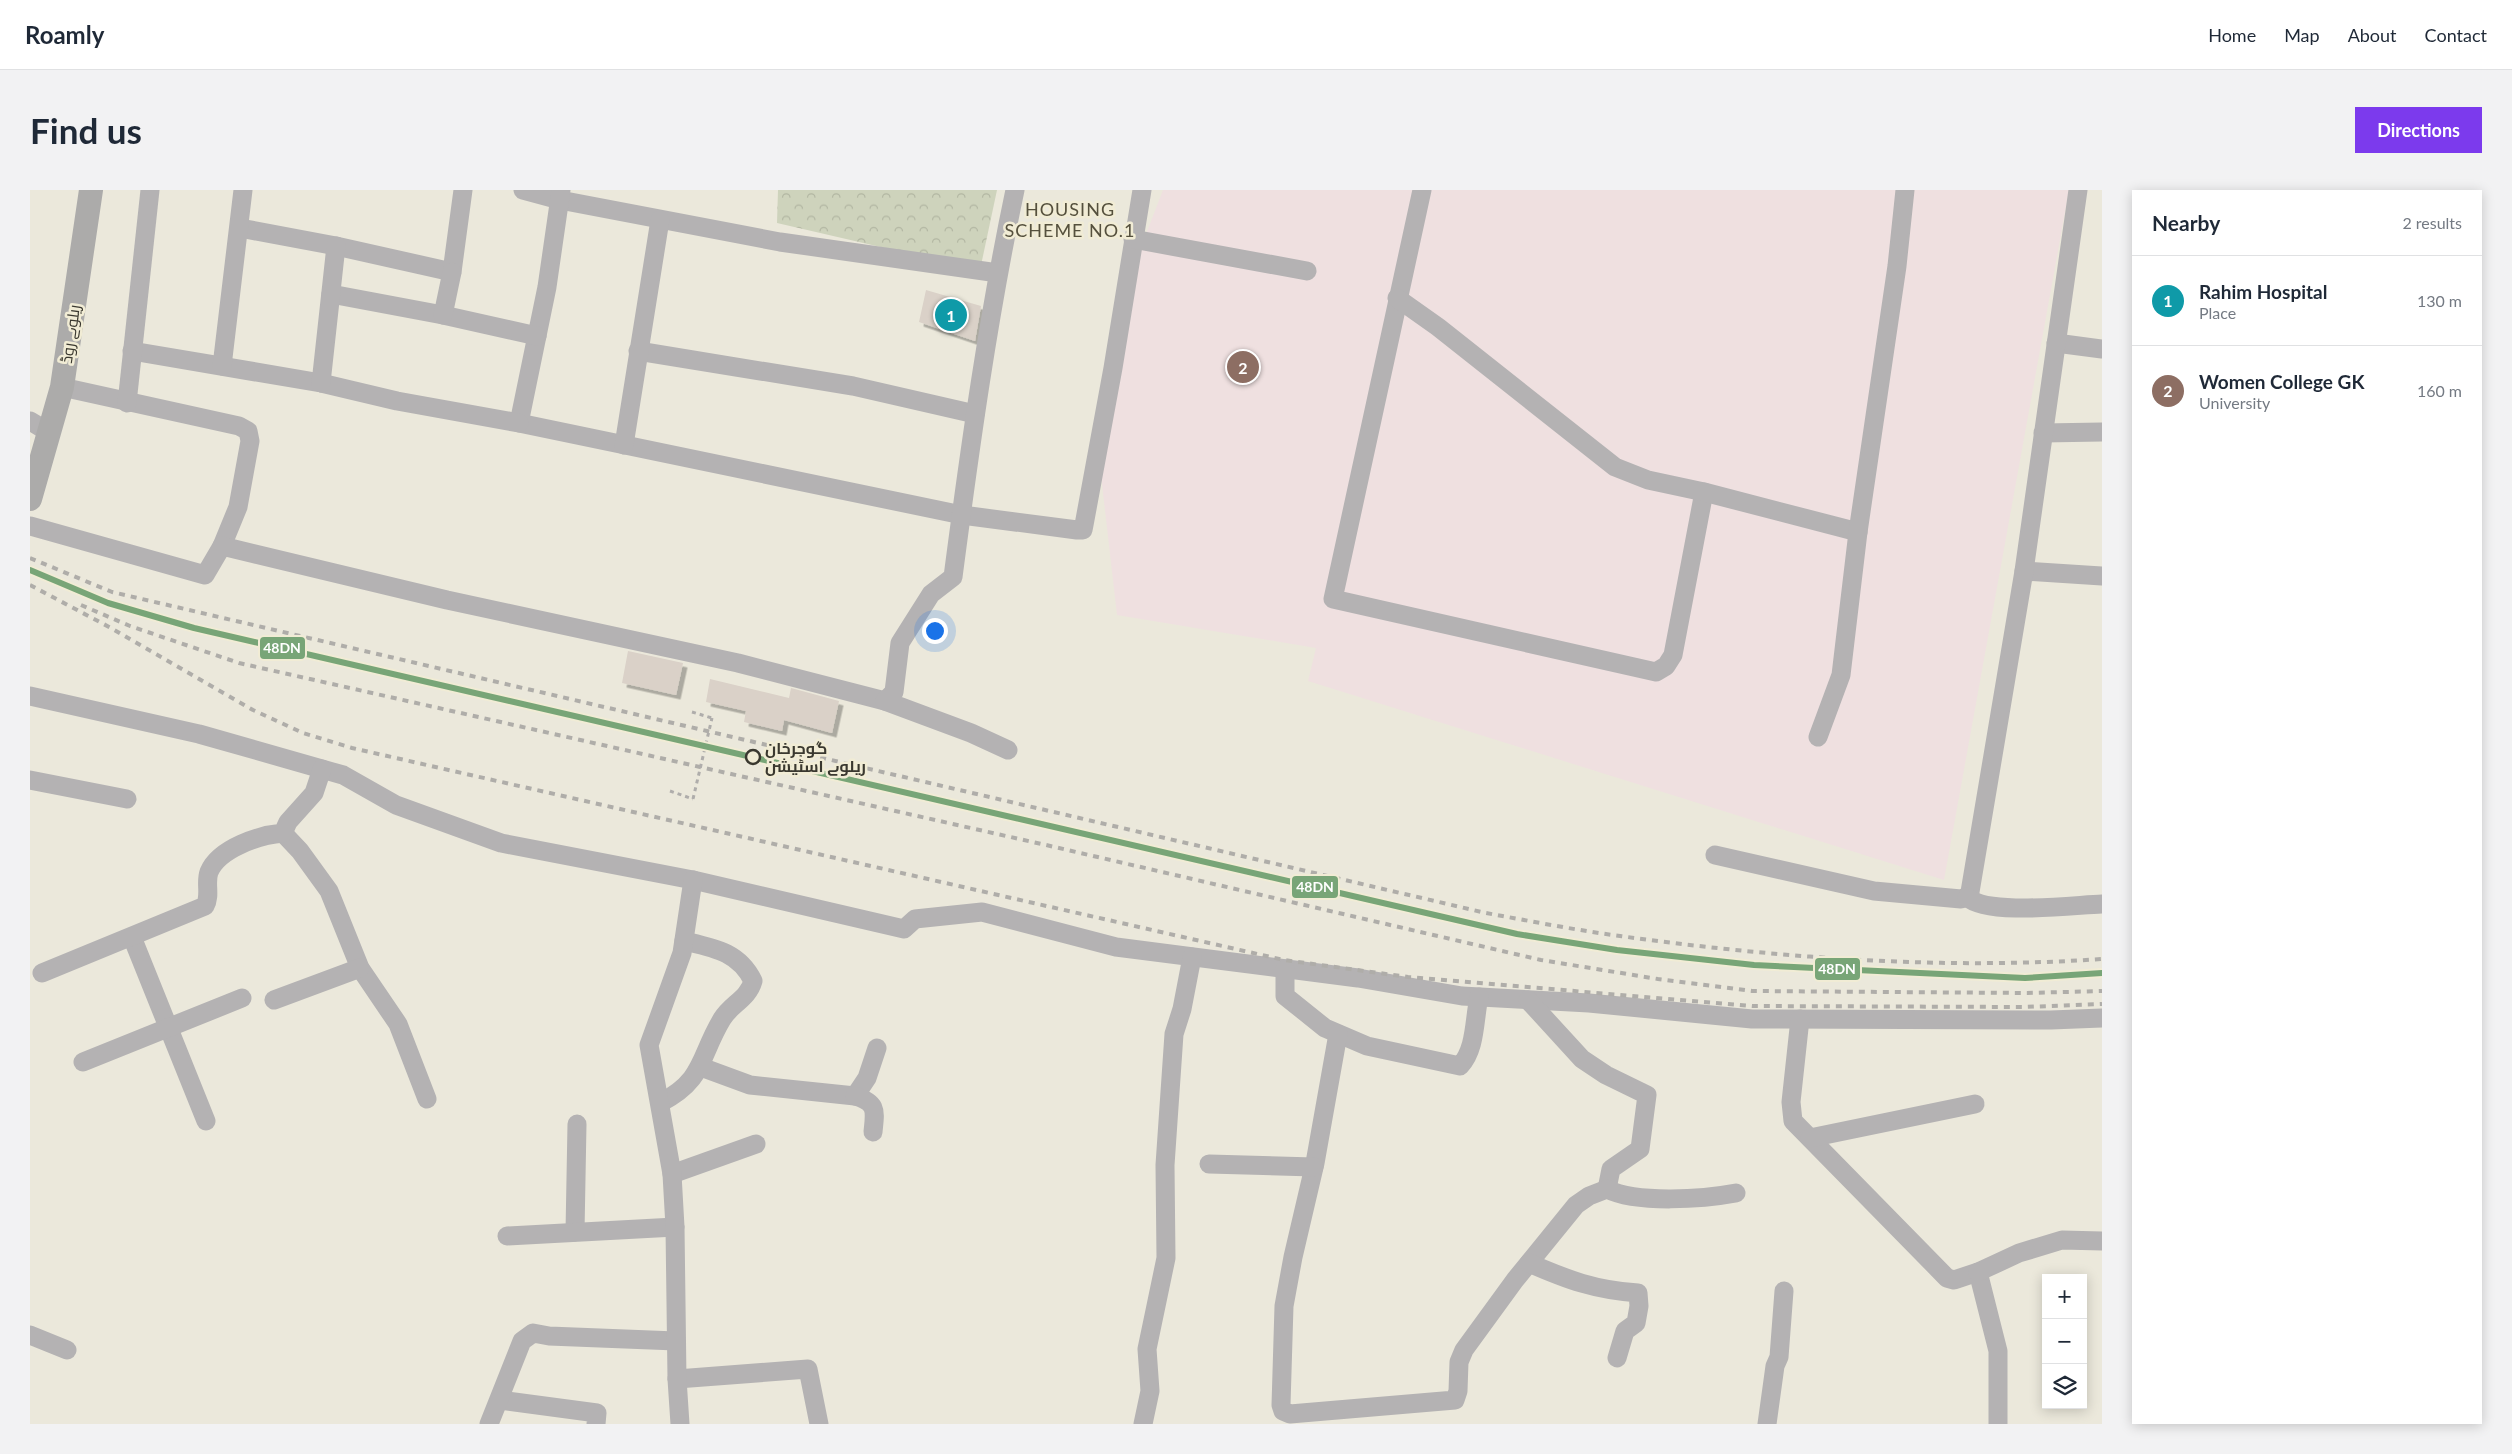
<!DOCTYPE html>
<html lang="en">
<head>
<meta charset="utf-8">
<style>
	:root { --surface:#fff; --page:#f2f2f3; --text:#1f2937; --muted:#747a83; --line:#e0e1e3; --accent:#7c3aed }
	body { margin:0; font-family:Lato,Cairo,sans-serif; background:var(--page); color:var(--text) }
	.controls { position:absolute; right:15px; bottom:15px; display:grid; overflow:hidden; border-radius:0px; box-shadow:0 2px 12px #0003 }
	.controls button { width:45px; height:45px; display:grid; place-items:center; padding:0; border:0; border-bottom:1px solid var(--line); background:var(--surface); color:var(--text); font:25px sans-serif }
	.you { position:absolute; left:904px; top:440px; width:18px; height:18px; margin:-12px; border:4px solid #fff; border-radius:50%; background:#1a73e8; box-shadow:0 0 0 8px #1a73e833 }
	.badge { display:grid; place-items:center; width:32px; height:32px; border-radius:50%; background:var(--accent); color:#fff; font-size:16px; font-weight:700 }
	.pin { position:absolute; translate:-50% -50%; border:2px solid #fff; box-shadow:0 1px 5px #0006 }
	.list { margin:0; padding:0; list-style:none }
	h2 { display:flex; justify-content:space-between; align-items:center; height:65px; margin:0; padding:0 20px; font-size:21px }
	h2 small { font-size:16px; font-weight:400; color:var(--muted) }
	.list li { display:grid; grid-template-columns:32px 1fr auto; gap:15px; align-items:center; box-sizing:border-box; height:90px; padding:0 20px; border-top:1px solid var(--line) }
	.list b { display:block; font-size:19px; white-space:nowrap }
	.list p { margin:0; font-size:16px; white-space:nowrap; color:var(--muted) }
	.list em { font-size:16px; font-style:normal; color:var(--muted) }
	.icon { flex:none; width:28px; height:28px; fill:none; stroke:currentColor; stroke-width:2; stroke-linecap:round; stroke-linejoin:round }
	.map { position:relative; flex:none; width:2072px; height:1234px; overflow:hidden; border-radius:0px }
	header { display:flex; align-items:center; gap:30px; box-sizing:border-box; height:70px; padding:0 25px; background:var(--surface); border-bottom:1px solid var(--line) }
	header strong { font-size:24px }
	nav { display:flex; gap:28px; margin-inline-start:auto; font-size:18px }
	.intro { display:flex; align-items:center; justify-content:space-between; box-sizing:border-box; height:120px; padding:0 30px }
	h1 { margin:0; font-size:35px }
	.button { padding:12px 22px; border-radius:0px; background:var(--accent); color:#fff; font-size:18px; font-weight:700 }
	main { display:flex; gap:30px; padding:0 30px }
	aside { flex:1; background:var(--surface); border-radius:0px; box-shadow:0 2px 12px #0003 }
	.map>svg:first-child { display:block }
	.education { fill:#efe0e0 }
	.park { fill:url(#park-crowns) }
	.building { fill:#dad1c8; filter:url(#shadow) }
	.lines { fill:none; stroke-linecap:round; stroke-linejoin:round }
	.path { stroke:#afadab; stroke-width:3; stroke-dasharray:4 4; stroke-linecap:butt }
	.minor { stroke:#b4b2b3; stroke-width:19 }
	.major { stroke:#acabaa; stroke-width:24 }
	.rail { stroke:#afada9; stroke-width:4; stroke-dasharray:6 6; stroke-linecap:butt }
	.path-bridge { stroke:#afadab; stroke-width:3; stroke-dasharray:4 4; stroke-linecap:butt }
	.rail-1-casing { stroke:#f1ecd5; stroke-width:10 }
	.rail-1 { stroke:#78a577; stroke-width:6 }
	.stop-dot { fill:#f1ecd5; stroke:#3a382f; stroke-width:2.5 }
	.labels { text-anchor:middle; stroke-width:5; stroke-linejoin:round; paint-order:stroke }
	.street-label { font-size:16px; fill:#3a382f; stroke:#f1ecd5 }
	.stop-label { font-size:16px; font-weight:bold; fill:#3a382f; stroke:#f1ecd5; text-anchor:start }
	.neighbourhood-label { font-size:18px; letter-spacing:1px; fill:#55503d; stroke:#f1ecd5 }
	.line-badge { stroke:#f1ecd5; stroke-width:2 }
	.badge-label { font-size:14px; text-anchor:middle; font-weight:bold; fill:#fff }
</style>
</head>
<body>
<header>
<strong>Roamly</strong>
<nav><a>Home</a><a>Map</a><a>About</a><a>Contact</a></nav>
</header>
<div class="intro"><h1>Find us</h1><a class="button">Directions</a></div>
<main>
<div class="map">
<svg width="2072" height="1234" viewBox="0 0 2072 1234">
	<defs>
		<pattern id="park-crowns" width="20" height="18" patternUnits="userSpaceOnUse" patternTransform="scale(1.25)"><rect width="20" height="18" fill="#ced3bc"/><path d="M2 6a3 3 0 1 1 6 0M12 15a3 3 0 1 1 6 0" fill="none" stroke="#b2b6a2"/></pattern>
		<filter id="shadow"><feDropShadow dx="4.5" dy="4.5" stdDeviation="0" flood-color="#0004"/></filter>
	</defs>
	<rect width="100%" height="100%" fill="#ebe8db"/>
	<polygon class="education" points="1133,0 2039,0 1914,690 1278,491 1286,458 1087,425 1068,259 1096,96"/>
	<polygon class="park" points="748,0 967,0 950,80 747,33"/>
	<g class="building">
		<polygon points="896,100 951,116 945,151 889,132"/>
		<polygon points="598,461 653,473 646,505 592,493"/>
		<polygon points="680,489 759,508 761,498 809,511 802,543 754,530 752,541 714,532 716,521 676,512"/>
	</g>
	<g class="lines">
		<g class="path">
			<polyline points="662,522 682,528"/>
			<polyline points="640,601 663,609"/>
		</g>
		<g class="minor">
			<polyline points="493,0 530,10 750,52 968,83"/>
			<polyline points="531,0 517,97 489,233 932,325 1047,340 1053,340 1054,335 1083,178 1112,0"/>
			<polyline points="1392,0 1303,409 1626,482 1636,476 1643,465 1674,302"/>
			<polyline points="210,38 306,56 422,82 433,0"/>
			<polyline points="1103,49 1277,81"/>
			<polyline points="301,104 413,125 507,146"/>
			<polyline points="1367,108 1408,137 1585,277 1618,290 1674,302 1828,342"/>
			<polyline points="413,125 422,82"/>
			<polyline points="2026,153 2072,159"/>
			<polyline points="102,161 291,193 367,211 489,233"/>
			<polyline points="608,161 823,196 945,224"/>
			<polyline points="192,176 213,0"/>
			<polyline points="291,193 306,56"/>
			<polyline points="32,197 209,236 218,241 220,251 208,317 192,356"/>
			<polyline points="97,213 120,0"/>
			<polyline points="0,231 20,243"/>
			<polyline points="2013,243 2072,242"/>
			<polyline points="594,255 630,30"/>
			<polyline points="0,336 175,385 192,356 417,410 708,473 855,511"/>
			<polyline points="1994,381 2072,386"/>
			<polyline points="0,506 169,544 313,585 366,615 471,653 663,690 874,739 885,729 952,722 1086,757 1328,788 1432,806 1559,813 1722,829 2021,830 2072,828"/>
			<polyline points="1788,547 1811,485 1828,342 1867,76 1875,0"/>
			<path d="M978 560 941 543 855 511 864 502 870 453 901 404 923 387C940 257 958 128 985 0"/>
			<polyline points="0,590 97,609"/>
			<polyline points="253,643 270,661 299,701 330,778 368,834 397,909"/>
			<polyline points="1685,665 1844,701 1931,709 1937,707 1940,702 1994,381 2048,0"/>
			<path d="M1937 707C1957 726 2043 715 2072 714"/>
			<polyline points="102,747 176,931"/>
			<path d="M1255 779V806L1295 838 1337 856 1430 876C1446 859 1444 830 1449 807"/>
			<path d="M12 783 175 716C181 705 175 693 179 682 189 658 230 645 253 643L258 632 284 603 292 579"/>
			<polyline points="244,810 330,778"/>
			<polyline points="1498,810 1552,869 1576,885 1617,905 1610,959 1581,979 1577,999"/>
			<polyline points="1770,829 1761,912 1763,931 1917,1088 1924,1090 1948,1082 1968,1161 1968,1234"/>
			<path d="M1308 844 1285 973 1263 1067 1254 1116 1251 1215 1253 1221 1260 1224 1425 1210 1428 1201 1429 1172 1434 1160 1485 1090 1546 1015 1559 1006 1577 999C1607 1014 1674 1009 1706 1003"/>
			<polyline points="53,872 212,808"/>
			<polyline points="671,877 720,895 825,906 837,888 847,858"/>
			<path d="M825 906C848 913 845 921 843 942"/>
			<path d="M630 913C675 890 669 867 692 829 701 814 718 809 723 791 709 762 684 758 654 751"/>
			<polyline points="1780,948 1945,914"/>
			<polyline points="1179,974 1284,977"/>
			<polyline points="642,984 726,954"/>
			<polyline points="545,1042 547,934"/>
			<polyline points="477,1046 645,1037"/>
			<path d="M1499 1073C1538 1090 1565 1100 1608 1103L1609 1116 1606 1133 1595 1141 1587 1168"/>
			<polyline points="1948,1082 1989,1063 2032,1050 2072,1051"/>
			<polyline points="0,1145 37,1160"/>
			<polyline points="647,1189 778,1179 789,1234"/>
			<polyline points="470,1210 567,1223 566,1234"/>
			<polyline points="459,1234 492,1151 503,1143 519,1146 646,1151"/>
			<polyline points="650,1234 647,1189 645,1037 642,984 619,855 652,763 663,690"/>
			<polyline points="1113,1234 1120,1201 1117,1159 1136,1068 1135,975 1144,844 1152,819 1162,767"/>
			<polyline points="1737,1234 1745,1176 1749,1167 1754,1101"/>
		</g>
		<polyline class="major" points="0,309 32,197 61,0"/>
		<g class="rail">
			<path d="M0 368 82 402 1456 723C1500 731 1545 740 1590 746 1749 768 1912 780 2072 769"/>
			<polyline points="0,395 81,438 223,520 273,543 322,558 1254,770 1378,787 1722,816 1994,817 2072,814"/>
			<polyline points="51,415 100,436 209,473 1016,655 1511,770 1628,789 1722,801 1997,803 2072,801"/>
		</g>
		<polyline class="path-bridge" points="663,609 682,528"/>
		<defs>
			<polyline id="rail-1" points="0,380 78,413 164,438 1487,744 1587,760 1724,775 1995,788 2072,783"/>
		</defs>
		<use href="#rail-1" class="rail-1-casing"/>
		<use href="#rail-1" class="rail-1"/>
	</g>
	<circle class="stop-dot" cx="723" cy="567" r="7"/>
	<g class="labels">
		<g class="street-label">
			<text transform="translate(40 144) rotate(-82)" y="6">ریلوے روڈ</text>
		</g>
		<g class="stop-label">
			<text x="735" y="564">گوجرخان<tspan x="735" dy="18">ریلوے اسٹیشن</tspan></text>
		</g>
		<g class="neighbourhood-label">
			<text x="1040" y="26">HOUSING<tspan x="1040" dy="21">SCHEME NO.1</tspan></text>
		</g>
	</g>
	<g class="line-badge">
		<rect x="229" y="446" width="47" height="24" rx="5" fill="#78a577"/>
		<rect x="1261" y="685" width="48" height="24" rx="5" fill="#78a577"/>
		<rect x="1784" y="767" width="47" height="24" rx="5" fill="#78a577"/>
	</g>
	<g class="badge-label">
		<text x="252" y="463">48DN</text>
		<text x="1285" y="702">48DN</text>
		<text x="1807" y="784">48DN</text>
	</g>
</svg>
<div class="controls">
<button>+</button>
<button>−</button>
<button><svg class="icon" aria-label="layers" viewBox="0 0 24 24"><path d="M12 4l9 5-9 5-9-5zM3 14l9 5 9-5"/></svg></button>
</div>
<div class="you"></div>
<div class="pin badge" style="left:921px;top:125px;background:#0f9aa8">1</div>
<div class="pin badge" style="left:1213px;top:177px;background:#8d6e63">2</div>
</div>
<aside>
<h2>Nearby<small>2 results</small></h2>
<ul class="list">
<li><span class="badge" style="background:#0f9aa8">1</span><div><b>Rahim Hospital</b><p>Place</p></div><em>130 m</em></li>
<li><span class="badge" style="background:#8d6e63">2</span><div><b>Women College GK</b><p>University</p></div><em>160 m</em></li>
</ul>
</aside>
</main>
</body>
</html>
